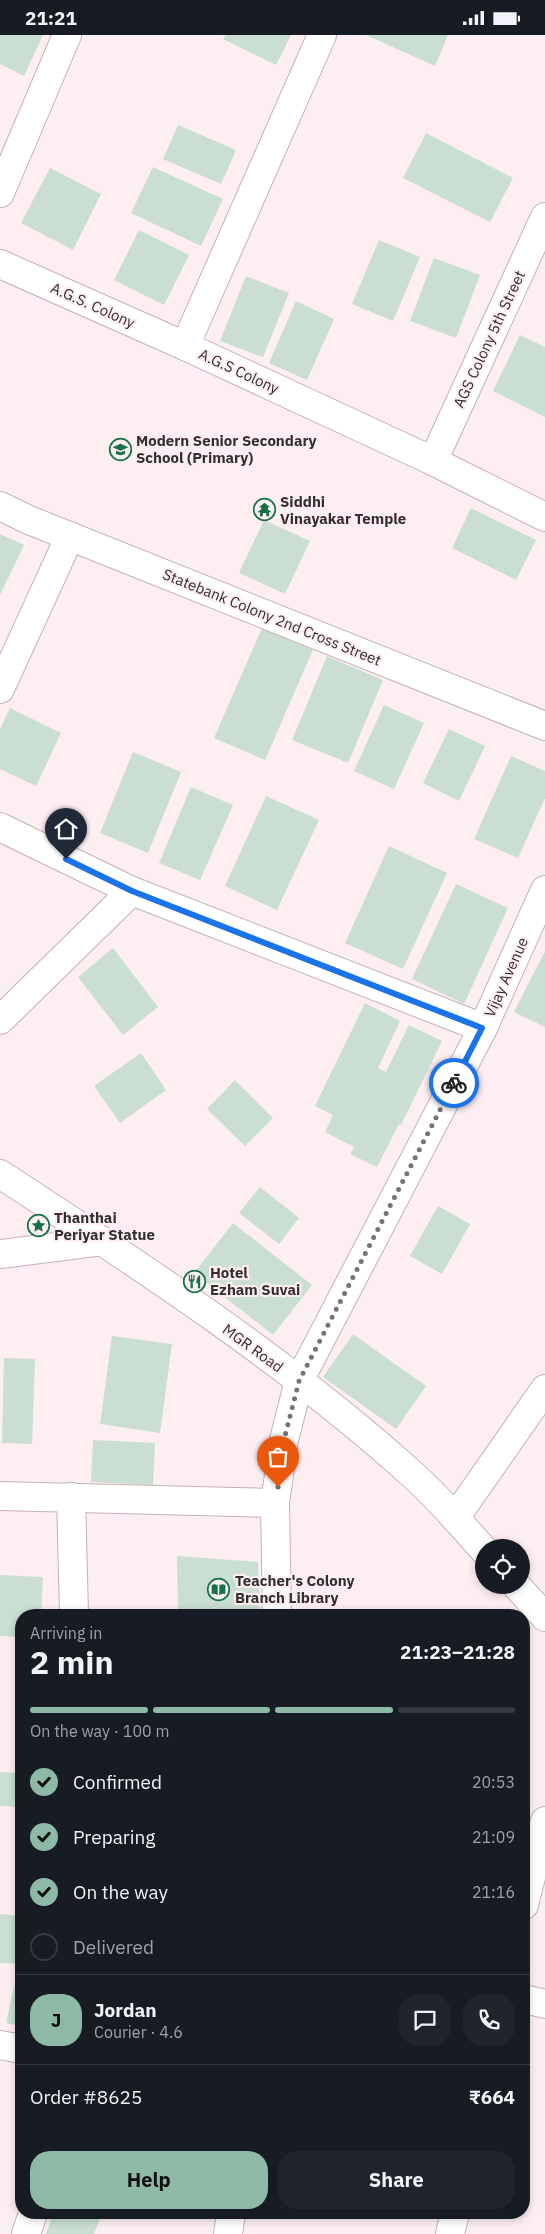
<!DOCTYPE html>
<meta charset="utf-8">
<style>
body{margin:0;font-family:"IBM Plex Sans",sans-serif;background:#20242c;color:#f1f3f6;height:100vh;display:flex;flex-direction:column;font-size:19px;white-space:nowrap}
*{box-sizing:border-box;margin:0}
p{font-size:16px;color:#9ea1a6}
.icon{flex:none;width:28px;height:28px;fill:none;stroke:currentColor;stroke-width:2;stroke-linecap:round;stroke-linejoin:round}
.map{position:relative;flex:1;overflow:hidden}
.side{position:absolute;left:15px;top:1574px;width:515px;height:610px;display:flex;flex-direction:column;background:#171b24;border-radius:20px;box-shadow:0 2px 8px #0003}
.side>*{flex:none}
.fabs{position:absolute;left:475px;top:1504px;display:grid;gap:10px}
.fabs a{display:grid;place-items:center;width:55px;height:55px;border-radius:50%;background:#171b24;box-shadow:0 2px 8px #0003;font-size:25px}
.pin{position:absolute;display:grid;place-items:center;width:42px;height:42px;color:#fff;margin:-51px -21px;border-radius:50% 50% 50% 0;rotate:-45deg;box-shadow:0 0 5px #0007}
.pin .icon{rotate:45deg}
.courier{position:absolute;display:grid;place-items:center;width:50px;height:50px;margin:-25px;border:4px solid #1a73e8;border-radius:50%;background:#fff;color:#222;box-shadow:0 1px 6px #0007}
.summary em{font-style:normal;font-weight:800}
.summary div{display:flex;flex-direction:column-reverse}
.summary{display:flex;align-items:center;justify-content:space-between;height:85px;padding:0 15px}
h1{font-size:32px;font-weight:800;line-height:38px}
.bar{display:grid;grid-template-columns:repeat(4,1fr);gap:8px 5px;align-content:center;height:60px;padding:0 15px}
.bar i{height:6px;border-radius:4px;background:#363941}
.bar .selected{background:#8fb9a7}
.bar p{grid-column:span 4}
.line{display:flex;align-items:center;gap:12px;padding:0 15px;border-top:1px solid #363941}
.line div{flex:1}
.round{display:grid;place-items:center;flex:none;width:52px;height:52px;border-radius:20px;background:#20242c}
ol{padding:0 15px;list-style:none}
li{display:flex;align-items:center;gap:15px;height:55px}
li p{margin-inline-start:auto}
li .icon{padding:5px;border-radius:50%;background:#8fb9a7;color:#111;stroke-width:4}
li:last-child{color:#9ea1a6}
li i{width:28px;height:28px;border:2px solid #363941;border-radius:50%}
.action{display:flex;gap:10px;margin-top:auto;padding:10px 15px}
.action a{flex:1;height:58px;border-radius:20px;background:#8fb9a7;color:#111;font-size:20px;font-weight:800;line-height:58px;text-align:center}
.action a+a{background:#20242c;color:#f1f3f6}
.status{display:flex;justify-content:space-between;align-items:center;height:35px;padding:0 25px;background:#171b24;direction:ltr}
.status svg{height:14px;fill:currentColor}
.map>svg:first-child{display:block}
.building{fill:#caded1}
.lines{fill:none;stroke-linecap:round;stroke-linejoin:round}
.minor-casing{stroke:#c6b0b5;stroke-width:30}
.tertiary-casing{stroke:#c6b0b5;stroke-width:30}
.minor{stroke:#fff;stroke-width:28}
.tertiary{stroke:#fff;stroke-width:28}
.done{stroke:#7c7173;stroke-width:5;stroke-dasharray:0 9}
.route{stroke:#1a73e8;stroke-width:6}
.labels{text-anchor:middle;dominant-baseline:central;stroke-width:4.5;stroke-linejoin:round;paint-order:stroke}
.street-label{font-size:15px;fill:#362d2f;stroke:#fdeef2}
.poi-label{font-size:15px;font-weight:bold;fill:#362d2f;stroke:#fdeef2;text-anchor:start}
</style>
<div class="status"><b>21:21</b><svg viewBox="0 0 49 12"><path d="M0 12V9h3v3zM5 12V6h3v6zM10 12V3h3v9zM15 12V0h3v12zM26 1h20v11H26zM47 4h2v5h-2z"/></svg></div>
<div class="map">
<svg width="545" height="2199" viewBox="0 0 545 2199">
<rect width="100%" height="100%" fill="#fdeef2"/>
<!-- building -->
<g class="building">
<path d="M0,0H43L24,41L0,29Z"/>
<path d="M226,0H291L276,30L223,4Z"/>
<path d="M366,0H448L435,31Z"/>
<path d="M178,90L236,115L221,149L163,124Z"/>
<path d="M426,98L513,143L490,187L403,143Z"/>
<path d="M153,132L223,164L201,211L131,178Z"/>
<path d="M50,133L101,159L73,215L21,188Z"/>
<path d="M139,195L189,220L164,270L114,245Z"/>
<path d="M379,205L420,222L393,286L352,269Z"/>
<path d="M434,223L480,240L456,303L410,286Z"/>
<path d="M246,241L289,258L263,322L220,306Z"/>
<path d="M296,266L334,284L307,345L269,328Z"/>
<path d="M520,300L545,312V382L493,356Z"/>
<path d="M471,473L536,505L516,545L452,513Z"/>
<path d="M264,485L310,506L285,559L239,538Z"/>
<path d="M0,499L24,510L0,560Z"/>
<path d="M262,593L313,615L265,725L214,703Z"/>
<path d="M327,621L383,645L348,728L292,705Z"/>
<path d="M384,670L424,688L394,754L354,736Z"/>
<path d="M10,673L61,698L36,751L0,734V694Z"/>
<path d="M449,694L485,711L459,766L423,748Z"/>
<path d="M133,717L181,737L148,818L100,798Z"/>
<path d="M511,721L545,736V763L518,823L474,804Z"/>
<path d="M191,752L233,770L200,845L159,828Z"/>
<path d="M266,761L319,785L277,875L225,851Z"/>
<path d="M389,811L447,838L403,934L345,908Z"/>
<path d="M456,849L508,873L464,969L412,944Z"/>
<path d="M113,913L158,972L123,1000L78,942Z"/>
<path d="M545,916V992L514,977Z"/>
<path d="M365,968L400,986L378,1033L386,1037L409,990L442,1006L401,1090L399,1089L377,1132L350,1119L354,1112L325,1097L333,1080L315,1071Z"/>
<path d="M141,1018L166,1055L120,1088L94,1051Z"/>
<path d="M235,1045L273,1083L245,1111L207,1074Z"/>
<path d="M260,1152L299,1183L279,1209L239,1178Z"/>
<path d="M438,1171L470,1189L442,1239L410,1221Z"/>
<path d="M233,1188L312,1250L273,1300L194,1238Z"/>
<path d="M353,1299L426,1351L396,1394L323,1342Z"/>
<path d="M112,1301L172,1309L160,1398L100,1389Z"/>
<path d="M4,1323L35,1324L32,1409L2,1408Z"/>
<path d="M93,1405L155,1408L153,1450L91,1447Z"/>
<path d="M177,1521L258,1527L260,1580H178Z"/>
<path d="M0,1540L43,1542L41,1580H21V1602L0,1601Z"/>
<path d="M0,1737L21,1738V1772L0,1771Z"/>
<path d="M0,1879L21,1881V1929L0,1928Z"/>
<path d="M14,1952L21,1953V1991L6,1988Z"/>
<path d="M53,2178H102L94,2199H46Z"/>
</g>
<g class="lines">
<defs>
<g id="minor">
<path d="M322,0L185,311L433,426L545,482"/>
<path d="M0,158L67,0"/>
<path d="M0,229L185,311"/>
<path d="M433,426L545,182"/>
<path d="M0,471L29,485L545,691"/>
<path d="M0,654L70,501"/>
<path d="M0,792L132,856L483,993"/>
<path d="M0,985L132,856"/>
<path d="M0,1461L275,1468"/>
<path d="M71,1462L74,1580"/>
<path d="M455,1483L545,1354"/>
<path d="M277,1580L275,1468L284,1405L299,1346L483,993L545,855"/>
<path d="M524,1870L545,1786"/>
<path d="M524,1964L545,1969"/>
<path d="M0,2010L21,2014"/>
<path d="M26,2199L33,2178"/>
<path d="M228,2199L231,2178"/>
<path d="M450,2199L455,2178"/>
</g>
<g id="tertiary">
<path d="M0,1139C142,1232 287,1326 413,1440C439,1463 461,1490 484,1515"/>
<path d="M0,1219L103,1206"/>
<path d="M516,1550L545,1582"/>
</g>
</defs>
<!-- minor casing -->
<use href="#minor" class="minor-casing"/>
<!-- tertiary casing -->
<use href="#tertiary" class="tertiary-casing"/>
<!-- minor -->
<use href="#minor" class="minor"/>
<!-- tertiary -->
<use href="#tertiary" class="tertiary"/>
</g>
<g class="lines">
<!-- done -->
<path class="done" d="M278,1452L284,1405L299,1346L454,1048"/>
<!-- route -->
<path class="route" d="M66,824L132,856L482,993L454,1048"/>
</g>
<!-- icons -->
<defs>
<symbol id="school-ring" viewBox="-11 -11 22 22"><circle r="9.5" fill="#fdeef2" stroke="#177347" stroke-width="1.5"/><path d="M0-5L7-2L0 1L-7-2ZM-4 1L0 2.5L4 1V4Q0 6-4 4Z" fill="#177347"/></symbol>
<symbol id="temple-ring" viewBox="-11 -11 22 22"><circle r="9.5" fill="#fdeef2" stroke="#177347" stroke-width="1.5"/><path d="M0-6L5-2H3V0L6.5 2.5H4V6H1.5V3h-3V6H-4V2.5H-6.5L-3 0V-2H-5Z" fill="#177347"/></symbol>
<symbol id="sight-ring" viewBox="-11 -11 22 22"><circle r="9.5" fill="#fdeef2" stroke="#177347" stroke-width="1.5"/><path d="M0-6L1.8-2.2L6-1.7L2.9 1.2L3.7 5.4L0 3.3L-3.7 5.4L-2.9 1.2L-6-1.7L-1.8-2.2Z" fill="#177347"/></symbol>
<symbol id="restaurant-ring" viewBox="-11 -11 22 22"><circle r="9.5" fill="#fdeef2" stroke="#177347" stroke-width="1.5"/><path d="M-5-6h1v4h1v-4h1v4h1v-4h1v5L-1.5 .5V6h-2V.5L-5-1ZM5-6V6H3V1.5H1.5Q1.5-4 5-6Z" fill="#177347"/></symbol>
<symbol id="library-ring" viewBox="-11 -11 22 22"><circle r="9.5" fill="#fdeef2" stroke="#177347" stroke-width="1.5"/><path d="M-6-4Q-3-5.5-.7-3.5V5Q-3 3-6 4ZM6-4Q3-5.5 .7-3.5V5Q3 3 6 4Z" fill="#177347"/></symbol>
</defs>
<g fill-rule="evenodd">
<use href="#school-ring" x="108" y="402" width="25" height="25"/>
<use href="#temple-ring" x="252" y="462" width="25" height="25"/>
<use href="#sight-ring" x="26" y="1178" width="25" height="25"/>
<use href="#restaurant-ring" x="182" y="1234" width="25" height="25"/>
<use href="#library-ring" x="206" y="1542" width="25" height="25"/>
</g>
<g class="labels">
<!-- street labels -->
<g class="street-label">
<text transform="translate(93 270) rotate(24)">A.G.S. Colony</text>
<text transform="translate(489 304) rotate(-65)">AGS Colony 5th Street</text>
<text transform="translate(239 336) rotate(25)">A.G.S Colony</text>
<text transform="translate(272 582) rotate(22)">Statebank Colony 2nd Cross Street</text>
<text transform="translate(506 942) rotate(-66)">Vijay Avenue</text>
<text transform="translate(253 1313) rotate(36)">MGR Road</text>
</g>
<!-- poi labels -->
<g class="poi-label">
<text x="136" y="405">Modern Senior Secondary<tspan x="136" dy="17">School (Primary)</tspan></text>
<text x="280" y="466">Siddhi<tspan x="280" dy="17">Vinayakar Temple</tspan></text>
<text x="54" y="1182">Thanthai<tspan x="54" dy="17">Periyar Statue</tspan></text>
<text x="210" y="1237">Hotel<tspan x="210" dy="17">Ezham Suvai</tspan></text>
<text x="235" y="1545">Teacher's Colony<tspan x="235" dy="17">Branch Library</tspan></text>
</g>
</g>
</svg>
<div class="fabs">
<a><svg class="icon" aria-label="locate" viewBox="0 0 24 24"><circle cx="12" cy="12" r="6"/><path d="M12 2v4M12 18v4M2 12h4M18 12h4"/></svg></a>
</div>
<div class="pin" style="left:278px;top:1452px;background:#ea580c"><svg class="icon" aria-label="bag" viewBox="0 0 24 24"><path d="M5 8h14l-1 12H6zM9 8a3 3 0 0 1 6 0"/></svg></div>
<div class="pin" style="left:66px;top:824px;background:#1f2937"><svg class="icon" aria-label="home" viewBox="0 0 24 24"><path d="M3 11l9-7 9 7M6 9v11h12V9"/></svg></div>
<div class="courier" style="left:454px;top:1048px"><svg class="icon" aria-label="bike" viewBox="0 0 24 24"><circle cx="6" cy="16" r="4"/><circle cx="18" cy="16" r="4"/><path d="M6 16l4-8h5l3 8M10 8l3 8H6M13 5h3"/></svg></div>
<section class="side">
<div class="summary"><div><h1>2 min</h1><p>Arriving in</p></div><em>21:23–21:28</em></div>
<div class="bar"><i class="selected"></i><i class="selected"></i><i class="selected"></i><i></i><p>On the way · 100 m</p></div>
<ol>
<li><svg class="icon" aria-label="check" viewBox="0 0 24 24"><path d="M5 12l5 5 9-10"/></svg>Confirmed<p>20:53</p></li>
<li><svg class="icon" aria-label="check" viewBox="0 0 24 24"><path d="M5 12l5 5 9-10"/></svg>Preparing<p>21:09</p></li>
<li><svg class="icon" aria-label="check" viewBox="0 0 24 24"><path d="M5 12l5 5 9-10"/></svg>On the way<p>21:16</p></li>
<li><i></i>Delivered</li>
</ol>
<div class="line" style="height:90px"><b class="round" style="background:#8fb9a7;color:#111">J</b><div><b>Jordan</b><p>Courier · 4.6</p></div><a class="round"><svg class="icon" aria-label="chat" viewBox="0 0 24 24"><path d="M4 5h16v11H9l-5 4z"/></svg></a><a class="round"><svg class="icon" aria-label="phone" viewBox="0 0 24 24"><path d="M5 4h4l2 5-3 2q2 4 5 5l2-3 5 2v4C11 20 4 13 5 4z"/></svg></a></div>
<div class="line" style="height:65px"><div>Order #8625</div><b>₹664</b></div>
<div class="action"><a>Help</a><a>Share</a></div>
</section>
</div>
